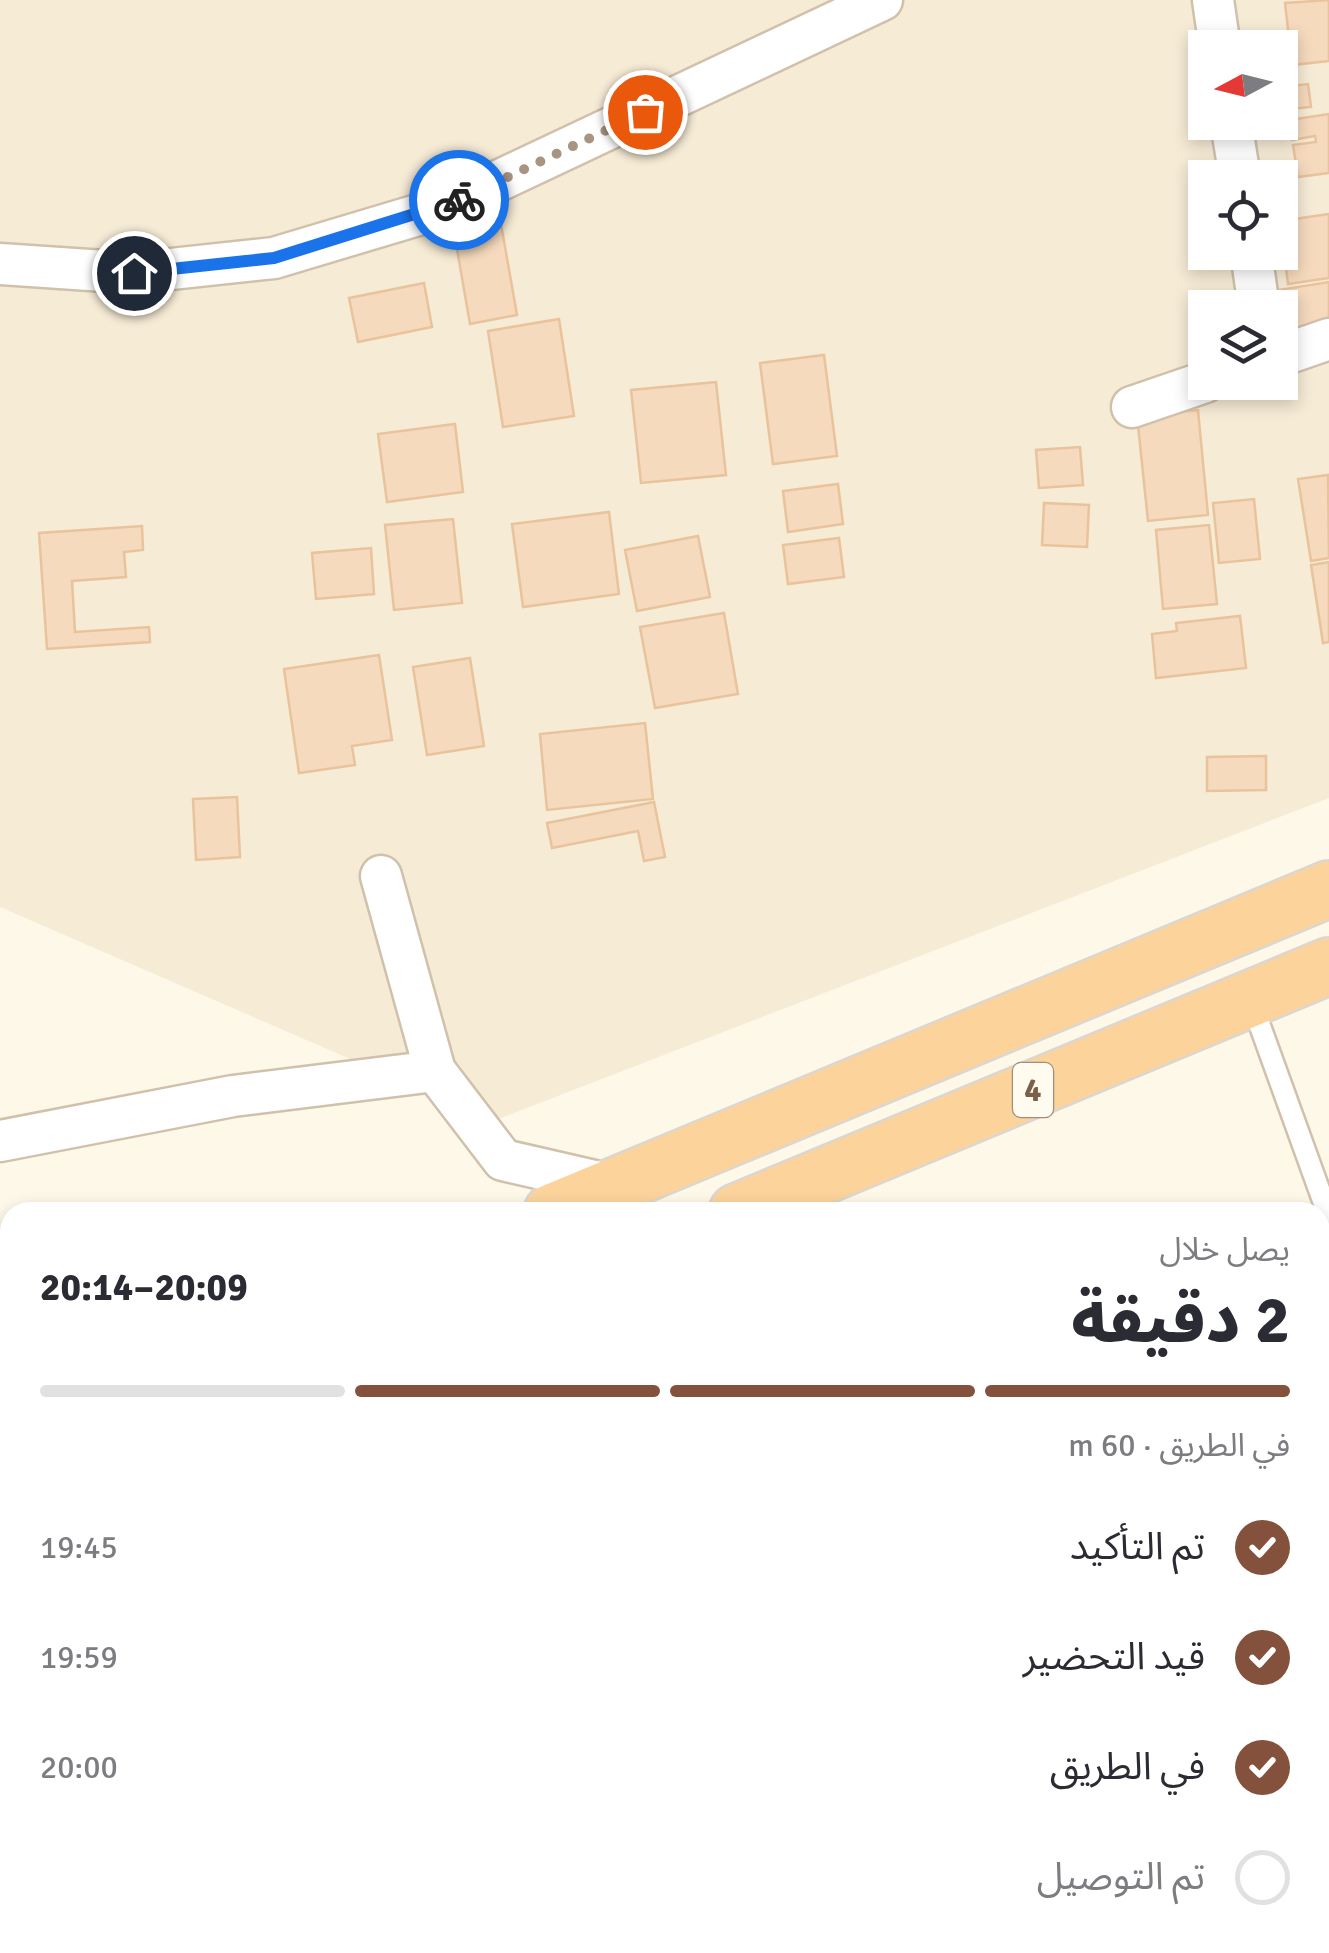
<!DOCTYPE html>
<html lang="ar">
<meta charset="utf-8">
<style>
body{margin:0;font-family:Signika,"Noto Sans Arabic",sans-serif;background:#f2f2f3;color:#2b2b33;direction:rtl;height:100vh;display:flex;flex-direction:column;font-size:38px;white-space:nowrap}
*{box-sizing:border-box;margin:0}
p{font-size:32px;color:#7c7c81}
.icon{flex:none;width:55px;height:55px;fill:none;stroke:currentColor;stroke-width:2;stroke-linecap:round;stroke-linejoin:round}
.map{position:relative;flex:1;overflow:hidden;direction:ltr}
.side{position:absolute;left:0px;top:1202px;width:1330px;height:752px;display:flex;flex-direction:column;background:#fff;border-radius:30px 30px 0 0;box-shadow:0 5px 15px #0003;direction:rtl}
.side>*{flex:none}
.needle{width:65px;rotate:263deg}
.fabs{position:absolute;left:1188px;top:30px;display:grid;gap:20px}
.fabs a{display:grid;place-items:center;width:110px;height:110px;border-radius:0px;background:#fff;box-shadow:0 5px 15px #0003;font-size:50px}
.pin{position:absolute;display:grid;place-items:center;width:85px;height:85px;color:#fff;margin:-42px;border:5px solid #fff;border-radius:50%;box-shadow:0 2px 10px #0007}
.courier{position:absolute;display:grid;place-items:center;width:100px;height:100px;margin:-50px;border:8px solid #1a73e8;border-radius:50%;background:#fff;color:#222;box-shadow:0 2px 12px #0007}
.overview em{font-style:normal;font-weight:800}
.overview div{display:flex;flex-direction:column-reverse}
.overview{display:flex;align-items:center;justify-content:space-between;height:170px;padding:0 40px}
h1{font-size:65px;font-weight:800;line-height:75px}
.bar{display:grid;grid-template-columns:repeat(4,1fr);gap:15px 10px;align-content:center;height:120px;padding:0 40px}
.bar i{height:12px;border-radius:8px;background:#e1e1e2}
.bar .on{background:#83513c}
.bar p{grid-column:span 4}
ol{padding:0 40px;list-style:none}
li{display:flex;align-items:center;gap:30px;height:110px}
li p{margin-inline-start:auto}
li .icon{padding:10px;border-radius:50%;background:#83513c;color:#fff;stroke-width:4}
li:last-child{color:#7c7c81}
li i{width:55px;height:55px;border:5px solid #e1e1e2;border-radius:50%}
.map>svg:first-child{display:block}
.residential{fill:#f6ebd5;fill-rule:evenodd}
.building{fill:#f5dabd;stroke:#e9c39c;stroke-width:2.5}
.lines{fill:none;stroke-linecap:round;stroke-linejoin:round}
.service-casing{stroke:#d1c1ac;stroke-width:25}
.minor-casing{stroke:#d1c1ac;stroke-width:45}
.trunk-casing{stroke:#dcd6d0;stroke-width:60}
.service{stroke:#fff;stroke-width:20}
.minor{stroke:#fff;stroke-width:40}
.trunk{stroke:#fdd39c;stroke-width:55}
.done{stroke:#a89581;stroke-width:10;stroke-dasharray:0 18}
.route{stroke:#1a73e8;stroke-width:12}
.labels{text-anchor:middle;dominant-baseline:central;stroke-width:8;stroke-linejoin:round;paint-order:stroke}
.shield{fill:#fffbef;stroke:#a28e7b;stroke-width:2.5}
.shield-label{font-size:32px;font-weight:bold;fill:#7a6049}
</style>
<div class="map">
<svg width="1329" height="1953" viewBox="0 0 1329 1953">
<rect width="100%" height="100%" fill="#fef8e8"/>
<!-- residential -->
<path class="residential" d="M0,0H1329V798L493,1121L0,907ZM1205,48H1280V122H1205ZM1205,178H1280V252H1205ZM1205,308H1280V382H1205Z"/>
<!-- building -->
<g class="building">
<path d="M1329,0V61L1292,65L1285,3Z"/>
<path d="M1308,84L1311,107L1280,110V87Z"/>
<path d="M1329,114V173L1298,177L1293,145L1316,142L1315,136L1292,140L1289,120Z"/>
<path d="M1329,214V278L1288,284L1280,221Z"/>
<path d="M501,224L517,315L470,324L454,232Z"/>
<path d="M1329,282V324L1286,331L1279,290Z"/>
<path d="M424,283L432,327L358,342L349,298Z"/>
<path d="M559,319L574,416L503,427L488,331Z"/>
<path d="M824,355L837,456L773,464L760,363Z"/>
<path d="M716,382L726,475L641,483L631,390Z"/>
<path d="M1198,410L1208,515L1148,521L1137,416Z"/>
<path d="M455,424L463,492L387,502L378,434Z"/>
<path d="M1080,447L1083,485L1039,488L1036,450Z"/>
<path d="M1328,475L1329,558L1311,561L1298,479Z"/>
<path d="M838,484L843,524L788,532L783,491Z"/>
<path d="M1254,499L1260,559L1219,563L1213,503Z"/>
<path d="M1044,503L1089,505L1087,547L1042,545Z"/>
<path d="M609,512L619,594L523,607L512,524Z"/>
<path d="M453,519L462,603L394,610L385,525Z"/>
<path d="M1209,525L1217,604L1163,609L1156,530Z"/>
<path d="M142,526L143,550L124,552L126,577L72,581L75,632L149,627L150,642L47,649L39,533Z"/>
<path d="M698,536L710,597L637,611L625,550Z"/>
<path d="M839,538L844,577L788,584L783,545Z"/>
<path d="M371,548L374,594L316,599L312,553Z"/>
<path d="M1329,562V642L1323,643L1311,565Z"/>
<path d="M724,613L738,694L655,708L640,627Z"/>
<path d="M1240,616L1246,668L1156,678L1152,634L1177,631L1176,623Z"/>
<path d="M379,655L392,740L352,746L355,765L299,773L284,669Z"/>
<path d="M470,658L484,746L427,755L413,667Z"/>
<path d="M645,723L653,799L547,810L540,734Z"/>
<path d="M1266,756V790L1207,791V757Z"/>
<path d="M237,797L240,857L196,860L193,799Z"/>
<path d="M654,802L665,857L644,861L638,831L552,848L547,823Z"/>
</g>
<g class="lines">
<defs>
<path id="service" d="M1251,1001L1329,1217"/>
<g id="minor">
<path d="M1213,0L1220,48"/>
<path d="M1231,122L1240,178"/>
<path d="M1251,252L1259,308"/>
<path d="M0,264L134,273L274,258L441,208L882,0"/>
<path d="M1280,356L1329,339"/>
<path d="M1132,407L1205,382"/>
<path d="M381,876L435,1071L503,1160L616,1186"/>
<path d="M0,1141L233,1096L435,1071"/>
</g>
<g id="trunk">
<path d="M552,1212L1329,889"/>
<path d="M737,1212L1329,966"/>
<path d="M0,1444L10,1440"/>
<path d="M0,1524L10,1520"/>
</g>
</defs>
<!-- service casing -->
<use href="#service" class="service-casing"/>
<!-- minor casing -->
<use href="#minor" class="minor-casing"/>
<!-- trunk casing -->
<use href="#trunk" class="trunk-casing"/>
<!-- service -->
<use href="#service" class="service"/>
<!-- minor -->
<use href="#minor" class="minor"/>
<!-- trunk -->
<use href="#trunk" class="trunk"/>
</g>
<g class="lines">
<!-- done -->
<path class="done" d="M459,200L645,112"/>
<!-- route -->
<path class="route" d="M134,273L274,258L459,200"/>
</g>
<g class="labels">
<!-- shield labels -->
<rect class="shield" x="1013" y="1063" width="40" height="54" rx="8"/>
<g class="shield-label">
<text x="1033" y="1090">4</text>
</g>
</g>
</svg>
<div class="fabs">
<a><svg class="needle" viewBox="-14 -14 28 28"><path d="M0-13l5 13h-10z" fill="#e53935"/><path d="M0 13l5-13h-10z" fill="#7c7c81"/></svg></a>
<a><svg class="icon" aria-label="locate" viewBox="0 0 24 24"><circle cx="12" cy="12" r="6"/><path d="M12 2v4M12 18v4M2 12h4M18 12h4"/></svg></a>
<a><svg class="icon" aria-label="layers" viewBox="0 0 24 24"><path d="M12 4l9 5-9 5-9-5zM3 14l9 5 9-5"/></svg></a>
</div>
<div class="pin" style="left:645px;top:112px;background:#ea580c"><svg class="icon" aria-label="bag" viewBox="0 0 24 24"><path d="M5 8h14l-1 12H6zM9 8a3 3 0 0 1 6 0"/></svg></div>
<div class="pin" style="left:134px;top:273px;background:#1f2937"><svg class="icon" aria-label="home" viewBox="0 0 24 24"><path d="M3 11l9-7 9 7M6 9v11h12V9"/></svg></div>
<div class="courier" style="left:459px;top:200px"><svg class="icon" aria-label="bike" viewBox="0 0 24 24"><circle cx="6" cy="16" r="4"/><circle cx="18" cy="16" r="4"/><path d="M6 16l4-8h5l3 8M10 8l3 8H6M13 5h3"/></svg></div>
<section class="side">
<div class="overview"><div><h1>2 دقيقة</h1><p>يصل خلال</p></div><em>20:09–20:14</em></div>
<div class="bar"><i class="on"></i><i class="on"></i><i class="on"></i><i></i><p>في الطريق · 60 m</p></div>
<ol>
<li><svg class="icon" aria-label="check" viewBox="0 0 24 24"><path d="M5 12l5 5 9-10"/></svg>تم التأكيد<p>19:45</p></li>
<li><svg class="icon" aria-label="check" viewBox="0 0 24 24"><path d="M5 12l5 5 9-10"/></svg>قيد التحضير<p>19:59</p></li>
<li><svg class="icon" aria-label="check" viewBox="0 0 24 24"><path d="M5 12l5 5 9-10"/></svg>في الطريق<p>20:00</p></li>
<li><i></i>تم التوصيل</li>
</ol>
</section>
</div>
